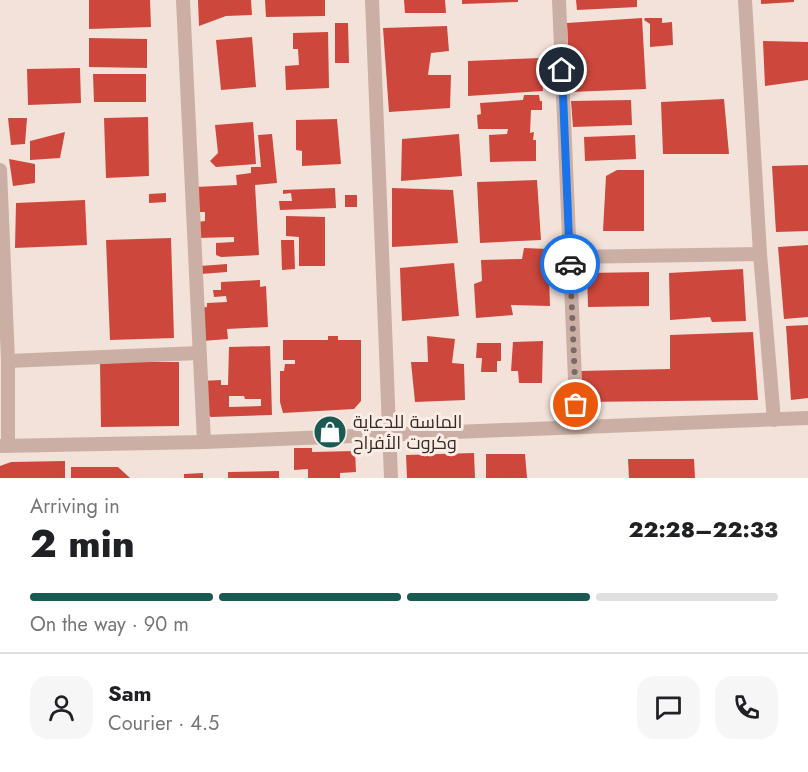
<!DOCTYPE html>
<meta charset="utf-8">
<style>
body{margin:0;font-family:Jost,Cairo,sans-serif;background:#f6f6f6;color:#202124;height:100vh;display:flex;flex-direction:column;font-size:22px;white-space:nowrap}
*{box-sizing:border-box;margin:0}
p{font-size:20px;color:#757577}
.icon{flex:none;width:33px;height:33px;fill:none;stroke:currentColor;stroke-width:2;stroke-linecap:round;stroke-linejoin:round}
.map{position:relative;height:478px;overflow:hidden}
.panel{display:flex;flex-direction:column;background:#fff;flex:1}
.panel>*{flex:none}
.pin{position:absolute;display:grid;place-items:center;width:51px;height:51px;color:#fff;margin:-26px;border:3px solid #fff;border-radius:50%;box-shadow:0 2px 6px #0007}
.courier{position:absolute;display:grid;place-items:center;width:60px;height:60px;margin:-30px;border:4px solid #1a73e8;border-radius:50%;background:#fff;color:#222;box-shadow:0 2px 8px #0007}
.summary em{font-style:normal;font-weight:800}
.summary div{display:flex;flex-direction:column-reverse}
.summary{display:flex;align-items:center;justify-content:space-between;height:102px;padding:0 30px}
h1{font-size:39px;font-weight:800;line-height:45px}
.bar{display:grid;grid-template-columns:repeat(4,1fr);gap:9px 6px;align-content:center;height:72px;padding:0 30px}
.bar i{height:8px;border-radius:4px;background:#e0e0e0}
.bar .on{background:#195a54}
.bar p{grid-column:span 4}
.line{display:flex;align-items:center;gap:15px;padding:0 30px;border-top:2px solid #e0e0e0}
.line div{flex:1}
.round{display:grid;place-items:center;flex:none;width:63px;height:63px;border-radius:18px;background:#f6f6f6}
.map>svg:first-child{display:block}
.building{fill:#cd473c;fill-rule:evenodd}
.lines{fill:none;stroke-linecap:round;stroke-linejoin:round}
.minor{stroke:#cbafa4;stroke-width:14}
.done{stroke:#786a65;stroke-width:6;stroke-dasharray:0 10.8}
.route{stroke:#1a73e8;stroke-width:8}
.labels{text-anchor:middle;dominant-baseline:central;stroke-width:6;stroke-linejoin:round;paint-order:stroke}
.poi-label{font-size:18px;fill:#362926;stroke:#faede5;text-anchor:start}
</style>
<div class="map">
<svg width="808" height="478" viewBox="0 0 808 478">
<rect width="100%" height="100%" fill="#f3e2d9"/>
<!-- building -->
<g class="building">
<path d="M89,0H150L151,27L89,29Z"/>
<path d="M198,0H251L252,15L226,16L199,26Z"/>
<path d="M265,0H325V16L266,17Z"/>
<path d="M404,0H445L446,13H405Z"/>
<path d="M462,0H518V2L462,4Z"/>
<path d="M576,0H637V7L577,10Z"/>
<path d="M761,0H794V2L761,4Z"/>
<path d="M642,18L646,89L570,92L567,23Z"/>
<path d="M645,18H662V23L672,22L673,45L650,47V24L644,20Z"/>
<path d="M335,23H348L349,63H335Z"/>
<path d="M447,26L449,51L431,53L428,75H451L450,108L389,112L383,28Z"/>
<path d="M328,32L329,88L286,90L285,66L299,65L298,49H293V33Z"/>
<path d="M252,37L256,87L221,90L216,40Z"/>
<path d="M89,38L147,39V68L89,67Z"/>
<path d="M763,41L808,42V80L765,86Z"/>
<path d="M541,58L543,91L468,96V61Z"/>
<path d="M80,68L81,103L28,105L27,69Z"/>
<path d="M93,74H146V102H94Z"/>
<path d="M524,95H539L540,101H542V110H531L530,133L534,132L533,140H536V161L490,162L489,135L507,134L508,129H478L477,115L481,114L480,103L523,100Z"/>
<path d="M724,99L729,154H663L661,102Z"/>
<path d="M631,100L632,125L573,127L571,101Z"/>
<path d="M148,117L149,176L106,178L104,118Z"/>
<path d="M8,118H27L25,144L11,145Z"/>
<path d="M337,119L341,164L302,166V151L296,150V120Z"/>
<path d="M253,122L256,164L216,167L210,161L218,153L215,125Z"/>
<path d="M65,132L60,158L30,160V141Z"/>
<path d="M272,134L277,183L255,185L259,255L221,257L216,255V243L234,242V237L198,238L197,222L205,221V212H196L195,187L237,185L236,175L251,173V167H261L258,135Z"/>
<path d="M459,134L462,176L401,181L402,139Z"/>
<path d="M635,135L636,159L585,161L584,137Z"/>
<path d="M9,159L35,164V183L13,186Z"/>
<path d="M808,165V231L776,232L772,166Z"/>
<path d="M617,170H644V231H603L606,176Z"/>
<path d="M537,180L541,240L480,243L477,182Z"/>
<path d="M335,188L336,208L280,210L279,201H292L291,193L283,194V190Z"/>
<path d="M392,188L453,190L458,243L392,247Z"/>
<path d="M166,193V202L149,203V194Z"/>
<rect x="345" y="195" width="12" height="12"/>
<path d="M85,200L87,245L15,248L16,203Z"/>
<path d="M286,216L325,217V266H299V237L286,236Z"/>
<path d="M171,238L174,338L110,340L106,240Z"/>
<path d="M281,240H294L295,269L282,270Z"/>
<path d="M808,245V317L784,319L778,247Z"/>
<path d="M524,248L548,249L550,306L511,305L513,315L476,318L474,284L482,281L481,260L522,259Z"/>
<path d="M454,263L459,316L402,321L400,268Z"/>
<path d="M227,264V272L201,274L200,266Z"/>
<path d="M743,269L746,321L712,322L710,317L670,320L669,273Z"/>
<path d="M649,272V306L588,307L587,273Z"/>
<path d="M260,280V287L266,286L268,327L227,329L228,339L202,341L200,308L207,307V303L227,302L226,296L214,297L213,290H221V282Z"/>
<path d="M808,325V398L791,400L786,326Z"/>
<path d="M753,332L758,400L580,402L579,371L670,369V335Z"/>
<path d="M328,336H338V340H361V401L354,409L283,413L280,402V371H284L285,364H295V360H283V340H328Z"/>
<path d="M427,336L455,339L452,363L464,364L465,400L415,402L411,362H428Z"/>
<path d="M543,341L542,383H519L518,371H511L513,342Z"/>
<path d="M477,343H501V361H497V372H481L482,358H476Z"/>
<path d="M270,346L272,415L211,417L203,412L201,381L221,380V385H228L229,347ZM229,396H244L245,399H261V406L229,407Z"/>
<path d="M100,362H179V426L101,427Z"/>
<path d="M294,448H312V452L355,451L356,472L340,473V478H308V469L294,470Z"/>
<path d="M474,453L475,478H407L406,455Z"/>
<path d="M486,454H525L527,478H486Z"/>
<path d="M628,459H694L695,478H629Z"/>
<path d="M65,461V478H0V466L11,462Z"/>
<path d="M71,467H118L130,478H71Z"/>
<path d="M279,471V478H228V472Z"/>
<path d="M203,473V478H184V474Z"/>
</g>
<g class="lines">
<!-- minor -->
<g class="minor">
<path d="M183,0L204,442"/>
<path d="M372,0L391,478"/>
<path d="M559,0L577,427"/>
<path d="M745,0L760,254L774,420"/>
<path d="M0,170L8,361V446"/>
<path d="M570,257L760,254"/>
<path d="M8,361L199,353"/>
<path d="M0,446L204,442L808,418"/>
</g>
</g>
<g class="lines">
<!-- done -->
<path class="done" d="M570,264L576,405"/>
<!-- route -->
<path class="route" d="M562,70L570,264"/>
</g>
<!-- icons -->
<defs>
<symbol id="shop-disc" viewBox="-11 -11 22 22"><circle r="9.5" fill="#195a54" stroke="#faede5"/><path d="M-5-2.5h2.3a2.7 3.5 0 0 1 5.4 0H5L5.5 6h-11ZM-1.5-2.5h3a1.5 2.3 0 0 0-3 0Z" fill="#fff"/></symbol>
</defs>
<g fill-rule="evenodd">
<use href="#shop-disc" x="311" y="413" width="38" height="38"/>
</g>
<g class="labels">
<!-- poi labels -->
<g class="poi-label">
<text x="353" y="422">الماسة للدعاية<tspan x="353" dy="21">وكروت الأفراح</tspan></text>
</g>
</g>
</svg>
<div class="pin" style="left:576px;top:405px;background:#ea580c"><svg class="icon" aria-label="bag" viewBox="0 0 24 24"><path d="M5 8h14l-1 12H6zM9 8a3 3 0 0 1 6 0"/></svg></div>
<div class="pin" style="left:562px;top:70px;background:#1f2937"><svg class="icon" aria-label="home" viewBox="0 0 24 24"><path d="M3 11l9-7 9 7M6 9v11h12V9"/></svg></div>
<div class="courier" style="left:570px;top:264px"><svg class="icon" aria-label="car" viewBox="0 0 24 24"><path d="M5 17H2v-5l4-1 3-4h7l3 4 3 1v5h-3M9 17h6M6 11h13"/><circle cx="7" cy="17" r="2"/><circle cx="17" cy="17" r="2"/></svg></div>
</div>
<section class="panel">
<div class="summary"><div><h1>2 min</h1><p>Arriving in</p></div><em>22:28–22:33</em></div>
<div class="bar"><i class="on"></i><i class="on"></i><i class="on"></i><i></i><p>On the way · 90 m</p></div>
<div class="line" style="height:108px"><a class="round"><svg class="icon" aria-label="person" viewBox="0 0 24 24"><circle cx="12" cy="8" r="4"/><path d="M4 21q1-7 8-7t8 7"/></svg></a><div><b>Sam</b><p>Courier · 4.5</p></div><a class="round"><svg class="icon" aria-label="chat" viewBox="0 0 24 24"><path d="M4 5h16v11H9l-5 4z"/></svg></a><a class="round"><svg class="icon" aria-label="phone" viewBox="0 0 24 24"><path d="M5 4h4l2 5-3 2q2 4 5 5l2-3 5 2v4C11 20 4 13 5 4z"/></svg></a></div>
</section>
